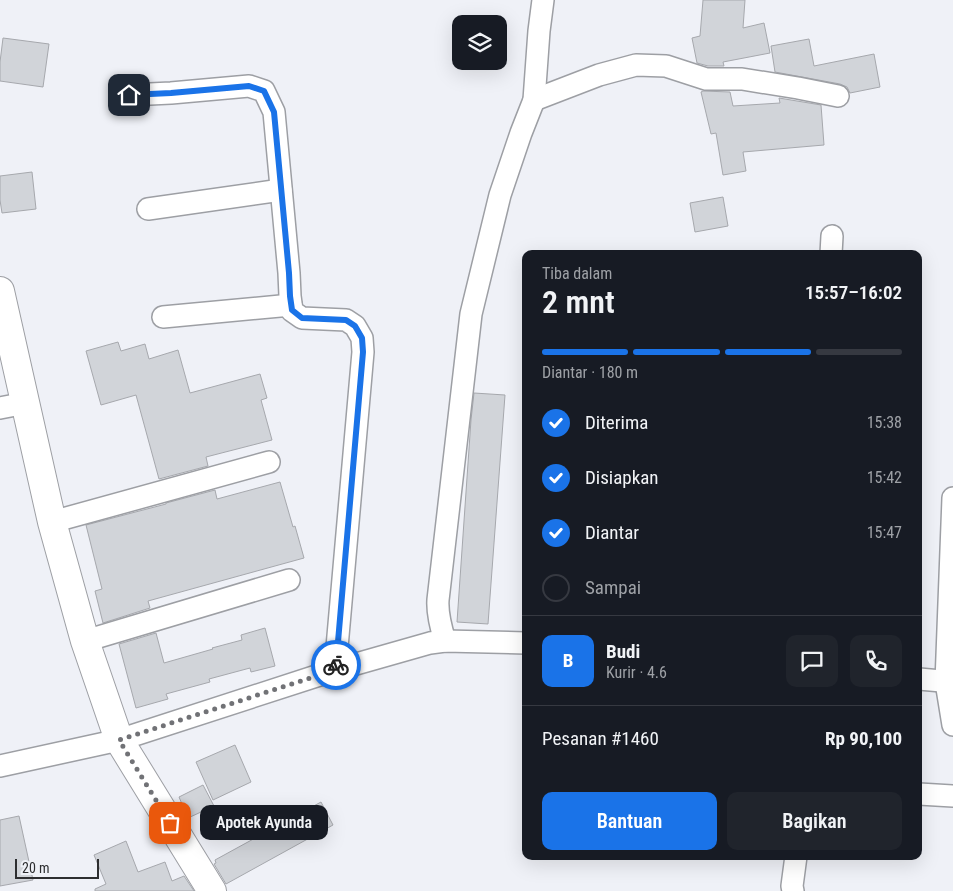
<!DOCTYPE html>
<html lang="id">
<meta charset="utf-8">
<style>
body{margin:0;font-family:"Roboto Condensed",sans-serif;background:#20242c;color:#f1f3f6;height:100vh;display:flex;flex-direction:column;font-size:19px;white-space:nowrap}
*{box-sizing:border-box;margin:0}
p{font-size:16px;color:#9ea1a6}
.icon{flex:none;width:28px;height:28px;fill:none;stroke:currentColor;stroke-width:2;stroke-linecap:round;stroke-linejoin:round}
.map{position:relative;flex:1;overflow:hidden}
.panel{position:absolute;left:522px;top:250px;width:400px;height:610px;display:flex;flex-direction:column;background:#171b24;border-radius:10px;box-shadow:0 5px 20px #0002}
.panel>*{flex:none}
.fabs{position:absolute;left:452px;top:15px;display:grid;gap:10px}
.fabs a{display:grid;place-items:center;width:55px;height:55px;border-radius:10px;background:#171b24;box-shadow:0 5px 20px #0002;font-size:25px}
.scale{position:absolute;left:15px;bottom:12px;width:84px;box-sizing:border-box;padding-left:5px;border:2px solid #2d2e30;border-top:0;font-size:14px;line-height:18px;white-space:nowrap;color:#2d2e30;-webkit-text-stroke:4px #eff1f7;paint-order:stroke}
.pin{position:absolute;display:grid;place-items:center;width:42px;height:42px;color:#fff;margin:-21px;border-radius:10px;box-shadow:0 2px 8px #0006}
.courier{position:absolute;display:grid;place-items:center;width:50px;height:50px;margin:-25px;border:4px solid #1a73e8;border-radius:50%;background:#fff;color:#222;box-shadow:0 1px 6px #0007}
.bubble{position:absolute;height:35px;border-radius:10px;background:#171b24;box-shadow:0 5px 20px #0002;font-size:16px;font-weight:600;line-height:35px;text-align:center}
.summary em{font-style:normal;font-weight:600}
.summary div{display:flex;flex-direction:column-reverse}
.summary{display:flex;align-items:center;justify-content:space-between;height:85px;padding:0 20px}
h1{font-size:32px;font-weight:600;line-height:38px}
.bar{display:grid;grid-template-columns:repeat(4,1fr);gap:8px 5px;align-content:center;height:60px;padding:0 20px}
.bar i{height:6px;border-radius:4px;background:#363941}
.bar .current{background:#1a73e8}
.bar p{grid-column:span 4}
.line{display:flex;align-items:center;gap:12px;padding:0 20px;border-top:1px solid #363941}
.line div{flex:1}
.round{display:grid;place-items:center;flex:none;width:52px;height:52px;border-radius:10px;background:#20242c}
ol{padding:0 20px;list-style:none}
li{display:flex;align-items:center;gap:15px;height:55px}
li p{margin-inline-start:auto}
li .icon{padding:5px;border-radius:50%;background:#1a73e8;color:#fff;stroke-width:4}
li:last-child{color:#9ea1a6}
li i{width:28px;height:28px;border:2px solid #363941;border-radius:50%}
.button{display:flex;gap:10px;margin-top:auto;padding:10px 20px}
.button a{flex:1;height:58px;border-radius:10px;background:#1a73e8;color:#fff;font-size:20px;font-weight:600;line-height:58px;text-align:center}
.button a+a{background:#20242c;color:#f1f3f6}
.map>svg:first-child{display:block}
.building{fill:#d1d4d9;stroke:#a6a8ad}
.lines{fill:none;stroke-linecap:round;stroke-linejoin:round}
.minor-casing{stroke:#9d9fa4;stroke-width:24}
.tertiary-casing{stroke:#9d9fa4;stroke-width:30}
.minor{stroke:#fff;stroke-width:21}
.tertiary{stroke:#fff;stroke-width:28}
.done{stroke:#717276;stroke-width:5;stroke-dasharray:0 9}
.route{stroke:#1a73e8;stroke-width:6}
</style>
<div class="map">
<svg width="953" height="891" viewBox="0 0 953 891">
<rect width="100%" height="100%" fill="#eff1f7"/>
<!-- building -->
<g class="building">
<path d="M703,0H745L743,28L764,23L770,53L723,62L724,66H708L697,63L692,38L700,36Z"/>
<path d="M3,38L49,44L43,87L0,81V62Z"/>
<path d="M809,39L814,66L874,54L880,87L850,93L847,87L840,84L775,72L771,46Z"/>
<path d="M703,91L730,92L733,106L780,103L779,98L821,105L824,145L743,152L746,171L723,175L716,133L711,134L701,92Z"/>
<path d="M32,172L36,209L2,213L0,200V176Z"/>
<path d="M723,197L728,226L695,232L690,203Z"/>
<path d="M118,342L121,351L145,344L149,359L178,350L190,393L260,374L267,398L261,400L272,440L206,457L208,466L159,479L136,395L101,405L86,351Z"/>
<path d="M474,393L505,395L488,624L457,622L471,420Z"/>
<path d="M280,482L293,527L295,526L304,558L148,601L150,608L103,623L95,591L102,589L86,525L166,504V503L215,490L217,499Z"/>
<path d="M265,628L275,666L251,672L250,668L209,679L210,682L166,694L168,699L136,708L119,644L156,633L164,663L213,649L212,648L242,640L241,635Z"/>
<path d="M235,745L251,782L213,800L196,762Z"/>
<path d="M203,785L214,806L188,818L179,797Z"/>
<path d="M321,802L333,825L226,884L214,864L216,863L215,860Z"/>
<path d="M19,816L33,880L0,886V820Z"/>
<path d="M126,841L138,872L165,862L172,881L184,876L194,891H95V889L106,884L94,855Z"/>
</g>
<g class="lines">
<defs>
<g id="minor">
<path d="M129,95L171,93L249,86L264,91L274,112L289,273L290,296L292,311L302,318L346,320L355,326L362,338L363,352L335,670"/>
<path d="M534,100L599,75L636,65L666,66L706,79H742L798,88L838,96"/>
<path d="M148,209L281,190"/>
<path d="M831,254L832,236"/>
<path d="M163,317L291,305"/>
<path d="M0,408L26,403"/>
<path d="M953,498L946,682L953,725"/>
<path d="M52,522L269,462"/>
<path d="M85,641L289,580"/>
<path d="M445,641C441,628 437,614 438,600L471,314L500,195L521,133L534,100L539,31L543,0"/>
<path d="M919,679L953,682"/>
<path d="M0,766L119,740L335,670L430,643L445,641L526,643"/>
<path d="M919,794L953,796"/>
<path d="M793,891L792,886L796,856"/>
</g>
<path id="tertiary" d="M0,291L52,522L85,641L119,740L212,891"/>
</defs>
<!-- minor casing -->
<use href="#minor" class="minor-casing"/>
<!-- tertiary casing -->
<use href="#tertiary" class="tertiary-casing"/>
<!-- minor -->
<use href="#minor" class="minor"/>
<!-- tertiary -->
<use href="#tertiary" class="tertiary"/>
</g>
<g class="lines">
<!-- done -->
<path class="done" d="M170,823L119,740L335,670L336,665"/>
<!-- route -->
<path class="route" d="M129,95L171,93L249,86L264,91L274,112L289,273L290,296L292,310L302,318L346,320L355,326L362,338L363,352L336,665"/>
</g>
</svg>
<div class="fabs">
<a><svg class="icon" aria-label="layers" viewBox="0 0 24 24"><path d="M12 4l9 5-9 5-9-5zM3 14l9 5 9-5"/></svg></a>
</div>
<div class="scale">20 m</div>
<div class="pin" style="left:170px;top:823px;background:#ea580c"><svg class="icon" aria-label="bag" viewBox="0 0 24 24"><path d="M5 8h14l-1 12H6zM9 8a3 3 0 0 1 6 0"/></svg></div>
<div class="pin" style="left:129px;top:95px;background:#1f2937"><svg class="icon" aria-label="home" viewBox="0 0 24 24"><path d="M3 11l9-7 9 7M6 9v11h12V9"/></svg></div>
<div class="courier" style="left:336px;top:665px"><svg class="icon" aria-label="bike" viewBox="0 0 24 24"><circle cx="6" cy="16" r="4"/><circle cx="18" cy="16" r="4"/><path d="M6 16l4-8h5l3 8M10 8l3 8H6M13 5h3"/></svg></div>
<div class="bubble" style="left:200px;top:805px;width:128px">Apotek Ayunda</div>
<section class="panel">
<div class="summary"><div><h1>2 mnt</h1><p>Tiba dalam</p></div><em>15:57–16:02</em></div>
<div class="bar"><i class="current"></i><i class="current"></i><i class="current"></i><i></i><p>Diantar · 180 m</p></div>
<ol>
<li><svg class="icon" aria-label="check" viewBox="0 0 24 24"><path d="M5 12l5 5 9-10"/></svg>Diterima<p>15:38</p></li>
<li><svg class="icon" aria-label="check" viewBox="0 0 24 24"><path d="M5 12l5 5 9-10"/></svg>Disiapkan<p>15:42</p></li>
<li><svg class="icon" aria-label="check" viewBox="0 0 24 24"><path d="M5 12l5 5 9-10"/></svg>Diantar<p>15:47</p></li>
<li><i></i>Sampai</li>
</ol>
<div class="line" style="height:90px"><b class="round" style="background:#1a73e8;color:#fff">B</b><div><b>Budi</b><p>Kurir · 4.6</p></div><a class="round"><svg class="icon" aria-label="chat" viewBox="0 0 24 24"><path d="M4 5h16v11H9l-5 4z"/></svg></a><a class="round"><svg class="icon" aria-label="phone" viewBox="0 0 24 24"><path d="M5 4h4l2 5-3 2q2 4 5 5l2-3 5 2v4C11 20 4 13 5 4z"/></svg></a></div>
<div class="line" style="height:65px"><div>Pesanan #1460</div><b>Rp 90,100</b></div>
<div class="button"><a>Bantuan</a><a>Bagikan</a></div>
</section>
</div>
